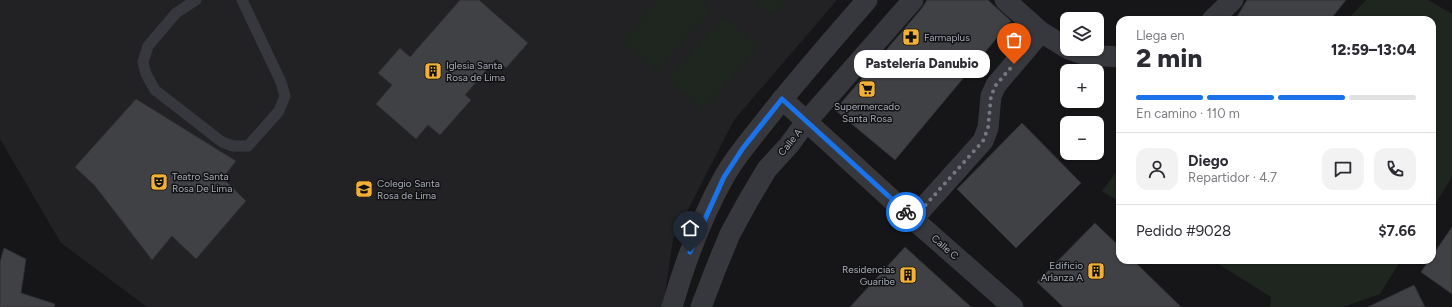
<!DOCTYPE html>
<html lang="es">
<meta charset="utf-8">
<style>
body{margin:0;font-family:Figtree,sans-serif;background:#f2f2f3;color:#2b2b33;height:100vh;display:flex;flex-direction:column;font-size:15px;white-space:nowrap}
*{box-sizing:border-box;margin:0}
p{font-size:13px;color:#7c7c81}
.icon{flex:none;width:22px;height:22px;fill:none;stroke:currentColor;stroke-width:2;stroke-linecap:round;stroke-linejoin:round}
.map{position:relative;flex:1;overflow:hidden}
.side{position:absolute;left:1116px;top:16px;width:320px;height:248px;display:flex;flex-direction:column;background:#fff;border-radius:12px;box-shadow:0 1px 3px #0004}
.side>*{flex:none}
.tools{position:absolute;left:1060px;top:12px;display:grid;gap:8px}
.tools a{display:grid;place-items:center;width:44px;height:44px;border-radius:8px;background:#fff;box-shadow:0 1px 3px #0004;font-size:20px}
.pin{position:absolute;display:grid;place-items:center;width:34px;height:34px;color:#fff;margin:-41px -17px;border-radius:50% 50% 50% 0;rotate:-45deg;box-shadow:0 0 4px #0007}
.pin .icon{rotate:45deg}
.courier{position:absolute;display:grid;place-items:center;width:40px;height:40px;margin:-20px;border:3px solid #1a73e8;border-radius:50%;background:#fff;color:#222;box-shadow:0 1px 5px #0007}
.bubble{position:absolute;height:28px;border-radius:12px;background:#fff;box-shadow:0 1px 3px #0004;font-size:13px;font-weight:800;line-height:28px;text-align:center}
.headline em{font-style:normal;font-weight:800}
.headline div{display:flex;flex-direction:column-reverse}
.headline{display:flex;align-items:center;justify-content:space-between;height:68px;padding:0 20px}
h1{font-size:26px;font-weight:800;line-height:30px}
.bar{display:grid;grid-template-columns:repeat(4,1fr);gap:6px 4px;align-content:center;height:48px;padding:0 20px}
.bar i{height:5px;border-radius:3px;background:#e1e1e2}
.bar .selected{background:#1a73e8}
.bar p{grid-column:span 4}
.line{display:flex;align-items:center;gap:10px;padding:0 20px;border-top:1px solid #e1e1e2}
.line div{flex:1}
.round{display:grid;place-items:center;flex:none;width:42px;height:42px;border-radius:12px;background:#f2f2f3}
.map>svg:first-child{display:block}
.built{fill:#222225}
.green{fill:#1e261f}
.building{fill:#404145;stroke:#303034}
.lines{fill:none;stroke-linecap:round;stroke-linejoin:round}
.service{stroke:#37383d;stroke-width:11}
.minor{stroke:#37383d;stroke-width:21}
.done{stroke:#757880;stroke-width:4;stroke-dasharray:0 7.2}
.route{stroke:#1a73e8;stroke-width:5}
.labels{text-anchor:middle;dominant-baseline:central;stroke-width:3;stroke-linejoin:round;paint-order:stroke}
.poi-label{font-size:10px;fill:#a8adb8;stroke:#111113;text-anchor:start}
.street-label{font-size:10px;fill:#a8adb8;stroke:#111113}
</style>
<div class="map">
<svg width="1452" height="307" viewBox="0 0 1452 307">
<rect width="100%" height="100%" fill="#161618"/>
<!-- built -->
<path class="built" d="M0,0H837L734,120L673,239L663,307H147L61,243L0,139Z"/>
<!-- green -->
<g class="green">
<path d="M658,0H702L712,9L656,71L622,41Z"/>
<path d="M755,0H786L773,16Z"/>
<path d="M1366,0H1428L1452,14V177L1432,209V20H1347Z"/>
<path d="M724,16L758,47L703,110L668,79Z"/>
<path d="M1120,167V202L1102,191Z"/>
<path d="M1212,260H1401L1380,294L1343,307H1270L1271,297Z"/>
</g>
<!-- building -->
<g class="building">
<path d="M460,0H479L528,43L506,68L496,59L465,95L471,100L440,135L428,125L416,139L376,104L392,85L378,73L400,48L410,57Z"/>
<path d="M927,0H988L1011,21L895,160L835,110L922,8Z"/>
<path d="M1247,0H1346L1330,20H1235Z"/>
<path d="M136,99L236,161L223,178L246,201L196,259L172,236L152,260L95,186L75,167Z"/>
<path d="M1022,123L1081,183L1016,248L957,189Z"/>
<path d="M1095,223L1120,247V260H1133L1181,307H1063L1037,282Z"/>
<path d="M1452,227V294L1421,272L1429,260H1432V256Z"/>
<path d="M905,247L971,307H850Z"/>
<path d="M4,248L26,259L21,293L55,304L54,307H0V262Z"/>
<path d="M1414,285L1425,307H1368Z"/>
</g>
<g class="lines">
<!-- service -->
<path class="service" d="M196,0L176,13L148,46L143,62L146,74L155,90L222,142L233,146H248L279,111L285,96L281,82L242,0"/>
<!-- minor -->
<g class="minor">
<path d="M1005,0L1041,32L1067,48"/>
<path d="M1212,20L1233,0"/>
<path d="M1069,49L1086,55L1120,57"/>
<path d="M782,99L913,219L1013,307"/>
<path d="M913,219L983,141L988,128L991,96L996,85L1041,32"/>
<path d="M672,307C685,262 701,218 724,177C735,157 751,139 765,121C798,79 832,40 867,0"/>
<path d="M701,307L716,268L730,234L748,201L767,169L789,145L806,122L913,0"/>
</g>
</g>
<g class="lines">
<!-- done -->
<path class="done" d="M906,212L913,219L983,141L988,128L991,96L996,85L1014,64"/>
<!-- route -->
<path class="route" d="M690,252L724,177L743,148L782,99L906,212"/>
</g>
<!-- icons -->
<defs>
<symbol id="pharmacy-square" viewBox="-11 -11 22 22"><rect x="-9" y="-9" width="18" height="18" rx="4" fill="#f2b134" stroke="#111113"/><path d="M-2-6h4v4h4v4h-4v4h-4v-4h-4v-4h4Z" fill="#111"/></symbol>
<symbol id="building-square" viewBox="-11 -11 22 22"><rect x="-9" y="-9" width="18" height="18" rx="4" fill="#f2b134" stroke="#111113"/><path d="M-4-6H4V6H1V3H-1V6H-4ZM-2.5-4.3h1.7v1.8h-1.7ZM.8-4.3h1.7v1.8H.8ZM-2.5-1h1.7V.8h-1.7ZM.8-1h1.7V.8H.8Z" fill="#111"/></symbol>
<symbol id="supermarket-square" viewBox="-11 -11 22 22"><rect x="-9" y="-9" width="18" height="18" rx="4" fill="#f2b134" stroke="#111113"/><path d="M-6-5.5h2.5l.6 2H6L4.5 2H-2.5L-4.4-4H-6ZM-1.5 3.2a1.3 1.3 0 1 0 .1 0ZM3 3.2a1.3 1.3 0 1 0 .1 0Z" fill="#111"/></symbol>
<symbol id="theatre-square" viewBox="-11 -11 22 22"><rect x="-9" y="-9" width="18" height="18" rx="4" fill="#f2b134" stroke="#111113"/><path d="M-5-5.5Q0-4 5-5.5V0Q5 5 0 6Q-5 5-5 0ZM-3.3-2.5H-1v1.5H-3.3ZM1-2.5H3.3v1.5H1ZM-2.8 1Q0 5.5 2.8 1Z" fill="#111"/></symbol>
<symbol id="school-square" viewBox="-11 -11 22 22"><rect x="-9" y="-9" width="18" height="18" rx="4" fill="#f2b134" stroke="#111113"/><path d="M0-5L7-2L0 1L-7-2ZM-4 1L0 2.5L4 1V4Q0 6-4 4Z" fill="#111"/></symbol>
</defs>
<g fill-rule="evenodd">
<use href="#pharmacy-square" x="901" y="27" width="20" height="20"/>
<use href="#building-square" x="423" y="61" width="20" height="20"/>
<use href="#supermarket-square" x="857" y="79" width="20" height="20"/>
<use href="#theatre-square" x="149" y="172" width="20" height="20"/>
<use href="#school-square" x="354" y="179" width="20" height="20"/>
<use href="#building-square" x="1086" y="261" width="20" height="20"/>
<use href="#building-square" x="898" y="265" width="20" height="20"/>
</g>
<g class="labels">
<!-- poi labels -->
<g class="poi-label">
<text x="924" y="37">Farmaplus</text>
<text x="446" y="65">Iglesia Santa<tspan x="446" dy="12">Rosa de Lima</tspan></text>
<text x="867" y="106" text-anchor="middle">Supermercado<tspan x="867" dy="12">Santa Rosa</tspan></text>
<text x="172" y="176">Teatro Santa<tspan x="172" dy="12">Rosa De Lima</tspan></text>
<text x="377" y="183">Colegio Santa<tspan x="377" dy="12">Rosa de Lima</tspan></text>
<text x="1083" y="265" text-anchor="end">Edificio<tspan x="1083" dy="12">Arlanza A</tspan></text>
<text x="895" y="269" text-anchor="end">Residencias<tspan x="895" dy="12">Guaribe</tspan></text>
</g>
<!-- street labels -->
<g class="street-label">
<text transform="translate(790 142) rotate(-51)">Calle A</text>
<text transform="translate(945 247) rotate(41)">Calle C</text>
</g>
</g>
</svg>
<div class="tools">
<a><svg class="icon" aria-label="layers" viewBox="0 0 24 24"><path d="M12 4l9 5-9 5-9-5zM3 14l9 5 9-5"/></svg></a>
<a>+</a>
<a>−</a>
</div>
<div class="pin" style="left:1014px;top:64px;background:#ea580c"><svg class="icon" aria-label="bag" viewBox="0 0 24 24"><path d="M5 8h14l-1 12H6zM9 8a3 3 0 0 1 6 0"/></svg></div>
<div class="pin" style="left:690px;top:252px;background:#1f2937"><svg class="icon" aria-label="home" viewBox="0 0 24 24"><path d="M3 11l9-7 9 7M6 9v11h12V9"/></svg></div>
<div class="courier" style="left:906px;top:212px"><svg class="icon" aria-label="bike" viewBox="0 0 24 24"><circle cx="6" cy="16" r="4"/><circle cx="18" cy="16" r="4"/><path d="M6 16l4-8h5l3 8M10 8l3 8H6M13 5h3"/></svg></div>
<div class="bubble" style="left:854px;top:50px;width:136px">Pastelería Danubio</div>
<section class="side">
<div class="headline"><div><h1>2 min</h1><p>Llega en</p></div><em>12:59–13:04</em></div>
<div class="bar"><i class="selected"></i><i class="selected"></i><i class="selected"></i><i></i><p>En camino · 110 m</p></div>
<div class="line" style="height:72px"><a class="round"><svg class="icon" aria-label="person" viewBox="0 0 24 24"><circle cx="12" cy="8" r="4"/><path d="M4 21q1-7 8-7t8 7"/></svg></a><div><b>Diego</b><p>Repartidor · 4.7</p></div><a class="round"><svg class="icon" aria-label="chat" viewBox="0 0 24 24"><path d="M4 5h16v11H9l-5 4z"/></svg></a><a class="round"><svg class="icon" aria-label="phone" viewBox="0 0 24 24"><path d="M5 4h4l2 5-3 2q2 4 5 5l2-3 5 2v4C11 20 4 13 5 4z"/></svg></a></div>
<div class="line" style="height:52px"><div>Pedido #9028</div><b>$7.66</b></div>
</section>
</div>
